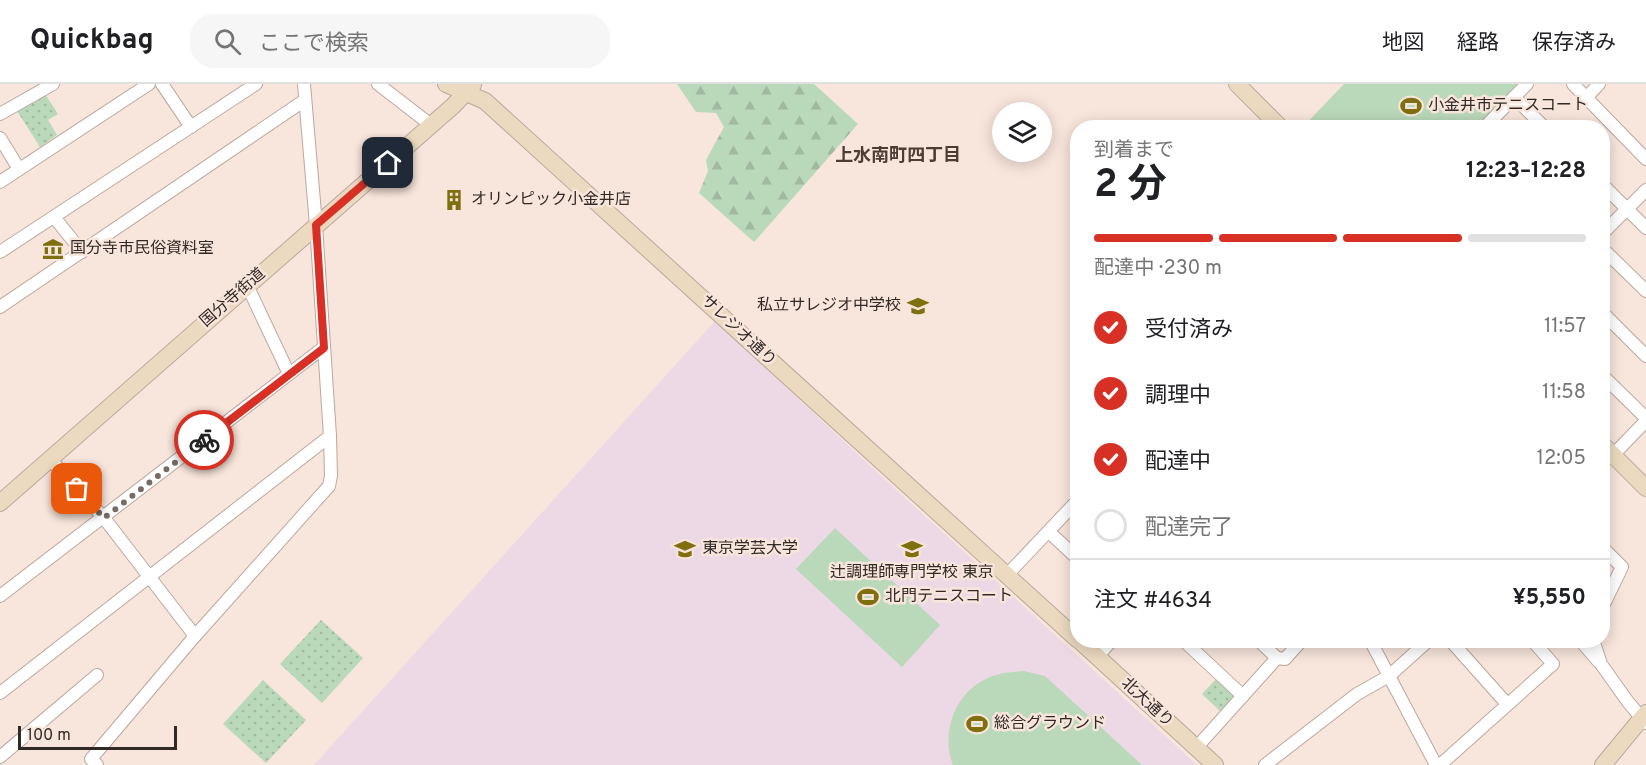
<!DOCTYPE html>
<html lang="ja">
<meta charset="utf-8">
<style>
body{margin:0;font-family:Overpass,"Noto Sans JP",sans-serif;background:#f6f6f6;color:#202124;height:100vh;display:flex;flex-direction:column;font-size:22px;white-space:nowrap}
*{box-sizing:border-box;margin:0}
p{font-size:20px;color:#757577}
.icon{flex:none;width:33px;height:33px;fill:none;stroke:currentColor;stroke-width:2;stroke-linecap:round;stroke-linejoin:round}
.map{position:relative;flex:1;overflow:hidden}
.drawer{position:absolute;left:1070px;top:36px;width:540px;height:528px;display:flex;flex-direction:column;background:#fff;border-radius:24px;box-shadow:0 3px 15px #0003}
.drawer>*{flex:none}
.fabs{position:absolute;left:992px;top:18px;display:grid;gap:12px}
.fabs a{display:grid;place-items:center;width:60px;height:60px;border-radius:50%;background:#fff;box-shadow:0 3px 15px #0003;font-size:30px}
.scale{position:absolute;left:18px;bottom:15px;width:159px;box-sizing:border-box;padding-left:6px;border:3px solid #302925;border-top:0;font-size:16px;line-height:21px;white-space:nowrap;color:#302925;-webkit-text-stroke:4px #f8e5db;paint-order:stroke}
.pin{position:absolute;display:grid;place-items:center;width:51px;height:51px;color:#fff;margin:-26px;border-radius:12px;box-shadow:0 3px 9px #0006}
.courier{position:absolute;display:grid;place-items:center;width:60px;height:60px;margin:-30px;border:4px solid #d93025;border-radius:50%;background:#fff;color:#222;box-shadow:0 2px 8px #0007}
.head em{font-style:normal;font-weight:700}
.head div{display:flex;flex-direction:column-reverse}
.head{display:flex;align-items:center;justify-content:space-between;height:102px;padding:0 24px}
h1{font-size:39px;font-weight:700;line-height:45px}
.bar{display:grid;grid-template-columns:repeat(4,1fr);gap:9px 6px;align-content:center;height:72px;padding:0 24px}
.bar i{height:8px;border-radius:4px;background:#e0e0e0}
.bar .current{background:#d93025}
.bar p{grid-column:span 4}
.line{display:flex;align-items:center;gap:15px;padding:0 24px;border-top:2px solid #e0e0e0}
.line div{flex:1}
ol{padding:0 24px;list-style:none}
li{display:flex;align-items:center;gap:18px;height:66px}
li p{margin-inline-start:auto}
li .icon{padding:6px;border-radius:50%;background:#d93025;color:#fff;stroke-width:4}
li:last-child{color:#757577}
li i{width:33px;height:33px;border:3px solid #e0e0e0;border-radius:50%}
header{display:flex;align-items:center;gap:36px;box-sizing:border-box;height:84px;padding:0 30px;background:#fff;border-bottom:2px solid #e0e0e0}
header strong{font-size:28px}
nav{display:flex;gap:33px;margin-inline-start:auto;font-size:21px}
.search{width:420px;height:54px;background:#f6f6f6;display:flex;align-items:center;gap:15px;box-sizing:border-box;padding:0 21px;border-radius:24px;color:#757577;font-size:22px}
.map>svg:first-child{display:block}
.education{fill:#edd8e6}
.grass{fill:url(#grass-dots)}
.forest{fill:url(#forest-firs)}
.pitch{fill:#bad8ba}
.lines{fill:none;stroke-linecap:round;stroke-linejoin:round}
.street-casing{stroke:#baa89e;stroke-width:14}
.secondary-casing{stroke:#baa89e;stroke-width:18}
.street{stroke:#fff;stroke-width:12}
.secondary{stroke:#ecdac0;stroke-width:16}
.done{stroke:#766b65;stroke-width:6;stroke-dasharray:0 10.8}
.route{stroke:#d93025;stroke-width:8}
.labels{text-anchor:middle;dominant-baseline:central;stroke-width:5;stroke-linejoin:round;paint-order:stroke}
.poi-label{font-size:16px;fill:#302925;stroke:#f8e5db;text-anchor:start}
.street-label{font-size:16px;fill:#302925;stroke:#f8e5db}
.neighbourhood-label{font-size:18px;font-weight:bold;fill:#4b3c34;stroke:#f8e5db}
</style>
<header>
<strong>Quickbag</strong>
<div class="search"><svg class="icon" aria-label="search" viewBox="0 0 24 24"><circle cx="10" cy="10" r="6"/><path d="M15 15l6 6"/></svg>ここで検索</div>
<nav><a>地図</a><a>経路</a><a>保存済み</a></nav>
</header>
<div class="map">
<svg width="1646" height="681" viewBox="0 0 1646 681">
<defs>
<pattern id="grass-dots" width="8" height="8" patternUnits="userSpaceOnUse" patternTransform="scale(1.5)"><rect width="8" height="8" fill="#bad8ba"/><path d="M2 2h.1M6 6h.1" fill="none" stroke="#a0b9a0" stroke-width="1.8" stroke-linecap="round"/></pattern>
<pattern id="forest-firs" width="22" height="20" patternUnits="userSpaceOnUse" patternTransform="scale(1.5)"><rect width="22" height="20" fill="#bad8ba"/><path d="M5 1l3.5 6h-7zM16 11l3.5 6h-7z" fill="#a0b9a0"/></pattern>
</defs>
<rect width="100%" height="100%" fill="#f8e5db"/>
<!-- education -->
<path class="education" d="M715,237L881,392L1197,681H314Z"/>
<!-- grass -->
<g class="grass">
<path d="M45,10L58,30L48,36L57,51L40,63L17,27Z"/>
<path d="M321,536L363,574L322,619L280,580Z"/>
<path d="M1217,594L1234,609L1235,615L1222,629L1202,610Z"/>
<path d="M263,596L306,636L266,679L223,640Z"/>
</g>
<!-- forest -->
<path class="forest" d="M677,0H814L858,40L754,158L699,109L708,87L706,76L724,43L716,29L696,28Z"/>
<!-- pitch -->
<g class="pitch">
<path d="M1344,0H1521L1478,43L1302,44Z"/>
<path d="M835,444L940,541L902,583L796,485Z"/>
<path d="M1024,587L1045,592L1142,681H953C941,651 953,612 984,596C996,589 1010,588 1024,587Z"/>
</g>
<g class="lines">
<defs>
<g id="street">
<path d="M162,0L191,43"/>
<path d="M378,0L431,41"/>
<path d="M1573,0L1646,75"/>
<path d="M1514,13L1545,44"/>
<path d="M1586,14L1599,0"/>
<path d="M0,30L53,0"/>
<path d="M1484,44L1527,0"/>
<path d="M0,54L19,85"/>
<path d="M0,98L149,0"/>
<path d="M1602,100L1646,144"/>
<path d="M54,133L82,168"/>
<path d="M1602,150L1646,106"/>
<path d="M1602,164L1646,207"/>
<path d="M0,168L256,0"/>
<path d="M247,201L289,290"/>
<path d="M0,223L305,16"/>
<path d="M1602,228L1646,272"/>
<path d="M1602,291L1646,334"/>
<path d="M1613,371L1646,337"/>
<path d="M50,375L104,434L195,552"/>
<path d="M1049,448L1077,474"/>
<path d="M1602,463L1622,483L1602,524"/>
<path d="M1006,492L1077,417"/>
<path d="M0,512L323,264"/>
<path d="M1183,556L1243,612"/>
<path d="M1258,556L1277,574"/>
<path d="M1370,556L1436,681"/>
<path d="M1450,556L1507,620"/>
<path d="M1580,556L1598,577"/>
<path d="M1593,556L1601,580L1628,618L1646,639"/>
<path d="M1097,573L1112,556"/>
<path d="M0,609L330,352"/>
<path d="M1196,664L1277,574L1285,575L1302,556"/>
<path d="M0,673L97,591"/>
<path d="M97,681L91,675L195,552L329,402L331,392L330,352L316,141L304,0"/>
<path d="M1265,681L1357,610L1389,592L1429,556"/>
<path d="M1440,681L1553,580L1532,556"/>
</g>
<g id="secondary">
<path d="M446,0L485,17L1077,555"/>
<path d="M1237,0L1281,44"/>
<path d="M1602,360L1646,404"/>
<path d="M0,419L453,22L473,1"/>
<path d="M1079,556L1215,681"/>
<path d="M1603,681L1646,629"/>
</g>
</defs>
<!-- street casing -->
<use href="#street" class="street-casing"/>
<!-- secondary casing -->
<use href="#secondary" class="secondary-casing"/>
<!-- street -->
<use href="#street" class="street"/>
<!-- secondary -->
<use href="#secondary" class="secondary"/>
</g>
<g class="lines">
<!-- done -->
<path class="done" d="M77,405L104,434L204,356"/>
<!-- route -->
<path class="route" d="M204,356L324,264L316,141L388,79"/>
</g>
<!-- icons -->
<defs>
<symbol id="stadium-bare" viewBox="-9 -9 18 18"><path d="M0-5a6.5 5 0 1 0 0 10a6.5 5 0 1 0 0-10ZM-3.5-1.8h7v3.6h-7Z" fill="#7f6f0e" stroke="#f8e5db" stroke-width="2.5" paint-order="stroke"/></symbol>
<symbol id="building-bare" viewBox="-9 -9 18 18"><path d="M-4-6H4V6H1V3H-1V6H-4ZM-2.5-4.3h1.7v1.8h-1.7ZM.8-4.3h1.7v1.8H.8ZM-2.5-1h1.7V.8h-1.7ZM.8-1h1.7V.8H.8Z" fill="#7f6f0e" stroke="#f8e5db" stroke-width="2.5" paint-order="stroke"/></symbol>
<symbol id="museum-bare" viewBox="-9 -9 18 18"><path d="M0-6L6-3V-2H-6V-3ZM-5-1h2V3h-2ZM-1-1h2V3h-2ZM3-1h2V3H3ZM-6 4H6V6H-6Z" fill="#7f6f0e" stroke="#f8e5db" stroke-width="2.5" paint-order="stroke"/></symbol>
<symbol id="school-bare" viewBox="-9 -9 18 18"><path d="M0-5L7-2L0 1L-7-2ZM-4 1L0 2.5L4 1V4Q0 6-4 4Z" fill="#7f6f0e" stroke="#f8e5db" stroke-width="2.5" paint-order="stroke"/></symbol>
<symbol id="university-bare" viewBox="-9 -9 18 18"><path d="M0-5L7-2L0 1L-7-2ZM-4 1L0 2.5L4 1V4Q0 6-4 4Z" fill="#7f6f0e" stroke="#f8e5db" stroke-width="2.5" paint-order="stroke"/></symbol>
</defs>
<g fill-rule="evenodd">
<use href="#stadium-bare" x="1396" y="7" width="30" height="30"/>
<use href="#building-bare" x="439" y="101" width="30" height="30"/>
<use href="#museum-bare" x="38" y="150" width="30" height="30"/>
<use href="#school-bare" x="903" y="207" width="30" height="30"/>
<use href="#university-bare" x="670" y="450" width="30" height="30"/>
<use href="#school-bare" x="897" y="450" width="30" height="30"/>
<use href="#stadium-bare" x="853" y="498" width="30" height="30"/>
<use href="#stadium-bare" x="962" y="625" width="30" height="30"/>
</g>
<g class="labels">
<!-- poi labels -->
<g class="poi-label">
<text x="1428" y="22">小金井市テニスコート</text>
<text x="471" y="116">オリンピック小金井店</text>
<text x="70" y="165">国分寺市民俗資料室</text>
<text x="901" y="222" text-anchor="end">私立サレジオ中学校</text>
<text x="702" y="465">東京学芸大学</text>
<text x="912" y="489" text-anchor="middle">辻調理師専門学校 東京</text>
<text x="885" y="513">北門テニスコート</text>
<text x="994" y="640">総合グラウンド</text>
</g>
<!-- street labels -->
<g class="street-label">
<text transform="translate(233 214) rotate(-41)">国分寺街道</text>
<text transform="translate(738 247) rotate(43)">サレジオ通り</text>
<text transform="translate(1147 619) rotate(43)">北大通り</text>
</g>
<!-- neighbourhood labels -->
<g class="neighbourhood-label">
<text x="898" y="72">上水南町四丁目</text>
</g>
</g>
</svg>
<div class="fabs">
<a><svg class="icon" aria-label="layers" viewBox="0 0 24 24"><path d="M12 4l9 5-9 5-9-5zM3 14l9 5 9-5"/></svg></a>
</div>
<div class="scale">100 m</div>
<div class="pin" style="left:77px;top:405px;background:#ea580c"><svg class="icon" aria-label="bag" viewBox="0 0 24 24"><path d="M5 8h14l-1 12H6zM9 8a3 3 0 0 1 6 0"/></svg></div>
<div class="pin" style="left:388px;top:79px;background:#1f2937"><svg class="icon" aria-label="home" viewBox="0 0 24 24"><path d="M3 11l9-7 9 7M6 9v11h12V9"/></svg></div>
<div class="courier" style="left:204px;top:356px"><svg class="icon" aria-label="bike" viewBox="0 0 24 24"><circle cx="6" cy="16" r="4"/><circle cx="18" cy="16" r="4"/><path d="M6 16l4-8h5l3 8M10 8l3 8H6M13 5h3"/></svg></div>
<section class="drawer">
<div class="head"><div><h1>2 分</h1><p>到着まで</p></div><em>12:23–12:28</em></div>
<div class="bar"><i class="current"></i><i class="current"></i><i class="current"></i><i></i><p>配達中 · 230 m</p></div>
<ol>
<li><svg class="icon" aria-label="check" viewBox="0 0 24 24"><path d="M5 12l5 5 9-10"/></svg>受付済み<p>11:57</p></li>
<li><svg class="icon" aria-label="check" viewBox="0 0 24 24"><path d="M5 12l5 5 9-10"/></svg>調理中<p>11:58</p></li>
<li><svg class="icon" aria-label="check" viewBox="0 0 24 24"><path d="M5 12l5 5 9-10"/></svg>配達中<p>12:05</p></li>
<li><i></i>配達完了</li>
</ol>
<div class="line" style="height:78px"><div>注文 #4634</div><b>¥5,550</b></div>
</section>
</div>
